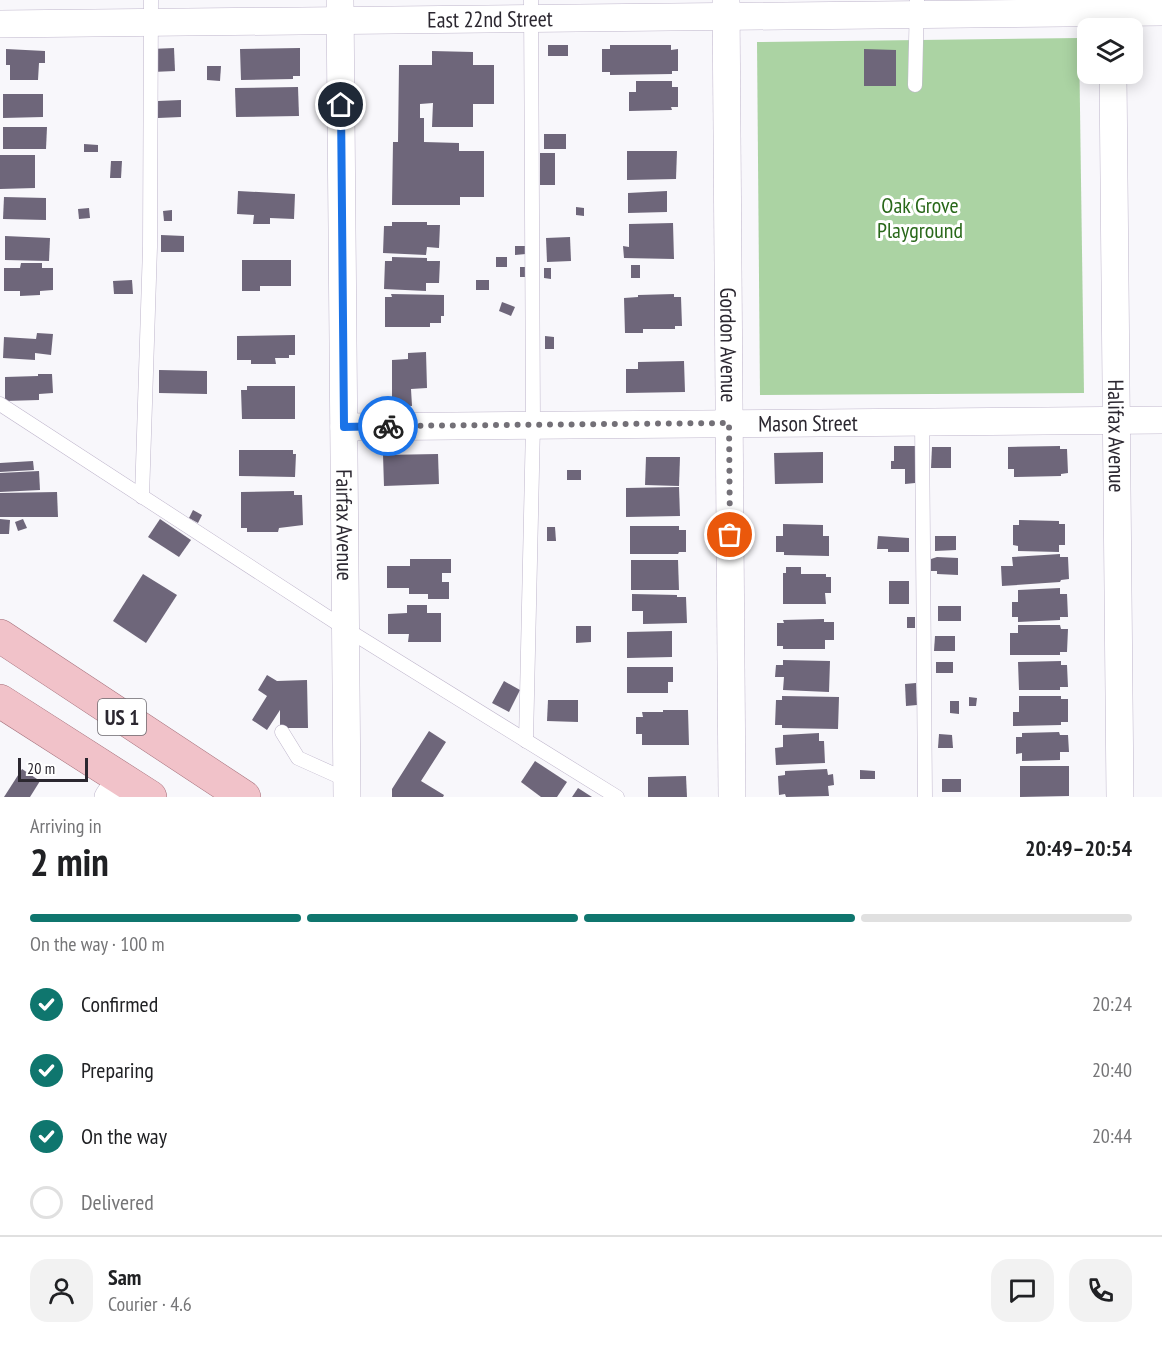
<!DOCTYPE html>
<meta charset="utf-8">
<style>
body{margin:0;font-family:"PT Sans Narrow",sans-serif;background:#f2f2f2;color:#202124;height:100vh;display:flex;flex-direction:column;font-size:22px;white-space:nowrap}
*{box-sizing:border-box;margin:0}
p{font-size:20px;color:#757577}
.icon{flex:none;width:33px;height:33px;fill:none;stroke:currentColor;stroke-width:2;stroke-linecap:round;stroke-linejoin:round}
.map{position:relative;height:797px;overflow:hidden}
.details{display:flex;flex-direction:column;background:#fff;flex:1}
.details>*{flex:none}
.buttons{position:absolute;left:1077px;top:18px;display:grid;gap:12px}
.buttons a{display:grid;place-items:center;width:66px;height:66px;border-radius:12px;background:#fff;box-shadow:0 3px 15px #0003;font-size:30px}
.scale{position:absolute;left:18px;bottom:15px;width:70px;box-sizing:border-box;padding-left:6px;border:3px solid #2b2730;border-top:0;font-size:16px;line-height:21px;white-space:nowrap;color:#2b2730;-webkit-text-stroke:4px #fff;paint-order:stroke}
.pin{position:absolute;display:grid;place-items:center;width:51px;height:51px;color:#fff;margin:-26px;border:3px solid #fff;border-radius:50%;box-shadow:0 2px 6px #0007}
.courier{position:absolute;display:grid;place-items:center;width:60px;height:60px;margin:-30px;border:4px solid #1a73e8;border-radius:50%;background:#fff;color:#222;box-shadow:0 2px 8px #0007}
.headline em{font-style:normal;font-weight:700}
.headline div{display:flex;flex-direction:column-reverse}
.headline{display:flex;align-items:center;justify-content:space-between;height:102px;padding:0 30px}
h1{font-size:39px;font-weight:700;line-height:45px}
.bar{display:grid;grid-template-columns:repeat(4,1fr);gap:9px 6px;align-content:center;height:72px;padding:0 30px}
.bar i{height:8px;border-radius:4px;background:#e0e0e0}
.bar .selected{background:#0f766e}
.bar p{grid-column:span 4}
.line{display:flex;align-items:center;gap:15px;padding:0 30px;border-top:2px solid #e0e0e0}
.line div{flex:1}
.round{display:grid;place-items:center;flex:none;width:63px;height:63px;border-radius:18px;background:#f2f2f2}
ol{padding:0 30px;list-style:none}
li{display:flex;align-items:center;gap:18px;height:66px}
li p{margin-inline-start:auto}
li .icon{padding:6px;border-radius:50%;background:#0f766e;color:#fff;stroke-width:4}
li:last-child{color:#757577}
li i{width:33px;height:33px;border:3px solid #e0e0e0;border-radius:50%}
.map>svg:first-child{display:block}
.green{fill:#abd3a3}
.building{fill:#6e667a}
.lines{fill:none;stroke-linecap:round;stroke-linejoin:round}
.service-casing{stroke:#bfb6cc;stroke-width:15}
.minor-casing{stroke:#bfb6cc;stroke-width:28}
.primary-casing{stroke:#a5717c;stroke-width:34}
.service{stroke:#fff;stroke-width:14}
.minor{stroke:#fff;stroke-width:27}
.primary{stroke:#f1c2c9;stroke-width:33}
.done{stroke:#737077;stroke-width:6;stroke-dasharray:0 10.8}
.route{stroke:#1a73e8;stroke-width:8}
.labels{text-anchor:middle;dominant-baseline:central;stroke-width:6;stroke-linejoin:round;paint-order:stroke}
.shield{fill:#fff;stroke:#6b686e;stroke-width:1.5}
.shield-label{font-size:21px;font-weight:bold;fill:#2b2730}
.street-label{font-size:22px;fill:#2b2730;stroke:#fff}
.park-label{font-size:22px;fill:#29681a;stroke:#fff}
</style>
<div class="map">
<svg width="1162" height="797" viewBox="0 0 1162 797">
<rect width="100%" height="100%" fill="#f8f7fb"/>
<!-- green -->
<path class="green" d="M1079,38L1084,393L760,395L757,42Z"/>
<!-- building -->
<g class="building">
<rect x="548" y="45" width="20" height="11"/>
<path d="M610,45H671V50L678,49V71H672V74L610,75V72H602V49H610Z"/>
<path d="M174,48L175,71L152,72L151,49Z"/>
<path d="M300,48V76H293V79L241,80L240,49Z"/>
<path d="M6,49L45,51V63H39L38,80H10V65H6Z"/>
<path d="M864,49L896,50V86H864Z"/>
<path d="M432,51L473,52V65H494V104H473V127H432L433,103L420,104V118H424V142L459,143V151H484V197H460V205H392L393,142H398L399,65H432Z"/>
<path d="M207,66H221L220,81L207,80Z"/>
<path d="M636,81H672V87H678V107H671L672,110L629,111V92H636Z"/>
<path d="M298,87L299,116L236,117L235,88Z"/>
<path d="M3,94H43V117L3,118Z"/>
<path d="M181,100V117L158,118V101Z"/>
<path d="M3,127H47L46,149H3Z"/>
<rect x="544" y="134" width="22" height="15"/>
<path d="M84,144L98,145V152H84Z"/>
<path d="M627,151H677L676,179L627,180Z"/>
<rect x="540" y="153" width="15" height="32"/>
<path d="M0,155H35V188L0,189Z"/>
<path d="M111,161H122L121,178H110Z"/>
<path d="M238,191L295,194L294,219L270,218V224H253L254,215L237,214Z"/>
<path d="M667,191V212L628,213V193Z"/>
<path d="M4,197L46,198V220L3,219Z"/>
<path d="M576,207L584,208V216L576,215Z"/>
<path d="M89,208L90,218L79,219L78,209Z"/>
<path d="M172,210V221H164L163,211Z"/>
<path d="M392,222H427V225H440L439,248L427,247L426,255L383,253L384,226H392Z"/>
<path d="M673,223L674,259L624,258L623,246L629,247V224Z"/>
<path d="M161,235L184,236V252H161Z"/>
<path d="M5,236L50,238L49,261L5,260Z"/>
<path d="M570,237L571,261L547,262L546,238Z"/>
<path d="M515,246H526V254L515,255Z"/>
<path d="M392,257L427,258V261H440L439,283H426V291L384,289L385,261H392Z"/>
<rect x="496" y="257" width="11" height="10"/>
<path d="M242,260H291V286H260V291H242Z"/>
<path d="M21,263H42V268H53V290L40,291V295L20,296V291H4V268H20Z"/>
<rect x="631" y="265" width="9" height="13"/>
<rect x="520" y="267" width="8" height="10"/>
<path d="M544,268H551V279L544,278Z"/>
<path d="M132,280L133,294H114L113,281Z"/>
<rect x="476" y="280" width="13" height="10"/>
<path d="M391,294L444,295V316H441V323H430V327H385V297H392Z"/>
<path d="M674,294V297H681L682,326H675V329H643V333H625L624,298L638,297V295Z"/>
<path d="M502,302L515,307L511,316L499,311Z"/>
<path d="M37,333L53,334L51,355L35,353V360L3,358L4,337L36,339Z"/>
<path d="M295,335V355H289V358H275L276,364H251V360H237V336Z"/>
<path d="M545,336L554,337V349H545Z"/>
<path d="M426,352L427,388L411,389L412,406L392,405V360L408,359V353Z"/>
<path d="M684,361L685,392L626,393V369H638V362Z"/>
<path d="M159,370L207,371V394L159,393Z"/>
<path d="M38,374H52L53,393L39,394V400L5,401V377L38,376Z"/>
<path d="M247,386H295V419H242L241,390H247Z"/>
<path d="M894,446H915V483L905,484V469H891V461H894Z"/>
<path d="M1060,446V449H1067L1068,473L1061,474V476L1014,477V469H1008V447Z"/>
<path d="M932,447H951V468H931Z"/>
<path d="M239,450H293V454H296L295,477L239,476Z"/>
<path d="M823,452V483L775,484L774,453Z"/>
<path d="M438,454L439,484L384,486L383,455Z"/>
<path d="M646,457H680L679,486L645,485Z"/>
<path d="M33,461L34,470L0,472V463Z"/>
<rect x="567" y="470" width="14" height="10"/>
<path d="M39,471L40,490L0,492V473Z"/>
<path d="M679,487L680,516L626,517V488Z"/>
<path d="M294,491V495H302L303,525L279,528L278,532H247V528H241V492Z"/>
<path d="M57,492L58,517H0V493Z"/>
<path d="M193,510L202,515L198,523L189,518Z"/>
<path d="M0,519L10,520L9,534H0Z"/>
<path d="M23,519L27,528L18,531L15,522Z"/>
<path d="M160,519L191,540L179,557L148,537Z"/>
<path d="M1019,520L1059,521V524H1065V545H1059V552L1018,551V546L1013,545V525H1019Z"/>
<path d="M783,524L823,525V536H829V556L784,555V552H776V536H783Z"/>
<path d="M630,526H679V530H686V552H679L678,554H630Z"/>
<path d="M547,527H555L556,541H547Z"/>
<path d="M878,536L909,538V552H888V549H877Z"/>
<path d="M935,536H956V550L935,551Z"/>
<path d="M1060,554V557H1068L1069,579L1061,580L1060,582L1002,586L1001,566H1013L1012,557Z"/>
<path d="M937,557L958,558V575L937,574V571H931V559Z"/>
<path d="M410,559H451V573H442V582H449V599H428V594H409V588H387V566H410Z"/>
<path d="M631,560H678L679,590H631Z"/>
<path d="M786,567H801V574H826V577H831V593H825L826,604H783V573H786Z"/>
<path d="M143,574L177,595L146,643L113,621Z"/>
<rect x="889" y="581" width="20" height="23"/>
<path d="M1060,588V594H1067L1068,617H1060V620L1018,622V617H1012V602H1018V590Z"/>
<path d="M632,594L677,595V597H686L687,623L643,624V611H632Z"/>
<path d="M407,605H427V613H441V642H408L409,634H388V614L407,613Z"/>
<rect x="938" y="606" width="23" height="15"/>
<rect x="907" y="617" width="8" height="11"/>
<path d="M824,619V622H834V640H825V649H783V646H777V623H784L783,620Z"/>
<path d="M1018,625H1060L1061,629H1068L1067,652H1060V655H1010V633H1018Z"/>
<path d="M576,626H591V642L576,643Z"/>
<path d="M672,631V657L627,658V632Z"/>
<path d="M935,636H955V651H934Z"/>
<path d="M783,660L830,661L829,692L783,690L784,677H775L776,665H783Z"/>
<path d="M1061,661V665H1067L1068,687H1060V690H1019L1018,662Z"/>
<rect x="936" y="662" width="17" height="11"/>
<path d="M627,667H673V682H668V693H627Z"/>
<path d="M267,675L277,681L307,680L308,728H280V710L267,730L252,720L267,696L258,690Z"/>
<path d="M504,681L520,690L509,712L492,703Z"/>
<path d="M916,683L917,705L906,706L905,684Z"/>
<path d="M782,696L839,697L838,729L782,728V725H775L776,700H782Z"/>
<path d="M1019,696H1061V699H1068V722H1061V725L1013,726V712H1019Z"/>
<path d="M969,697L977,698L976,706H969Z"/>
<path d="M548,700H578V722L547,721Z"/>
<path d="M950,701H959V714L950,713Z"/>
<path d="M663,710H688L689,745H642V734H636V717H643L642,712H663Z"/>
<path d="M429,731L446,742L421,781L444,795L443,797H392V789Z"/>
<path d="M1059,732L1060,735H1068L1069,752H1060V760L1022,761V753L1016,754V737H1022V733Z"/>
<path d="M819,733V741H824L825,763L776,765L775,748L783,747V735Z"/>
<path d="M939,734L952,735L953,748H938Z"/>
<path d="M535,761L567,782L557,797H541L521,782Z"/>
<path d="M1020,766H1069V796L1020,797Z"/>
<path d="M22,769L40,781L30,797H4Z"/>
<path d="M827,769L828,775L833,774L834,785L828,786L829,796L786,797L785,794L779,795L778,776L785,775V771Z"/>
<path d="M860,770L875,771V779H860Z"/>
<path d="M686,776L687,797H648V777Z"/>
<rect x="942" y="779" width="19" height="13"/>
<path d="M578,788L592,797H572Z"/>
</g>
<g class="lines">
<defs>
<g id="service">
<path d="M915,85L917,0"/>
<path d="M0,404L346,629L617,797"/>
<path d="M922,421L925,797"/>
<path d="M142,497L150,247L151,0"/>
<path d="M282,732L298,758L347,780"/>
<path d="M526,741L533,425L531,0"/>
</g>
<g id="minor">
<path id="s1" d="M340,0L347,797"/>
<path id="s2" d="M726,0L732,797"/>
<path id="s3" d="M0,24L1162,12"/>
<path id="s4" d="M1113,74L1120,797"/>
<path id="s5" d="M344,427L1162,420"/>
<path d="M108,797L120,779"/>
</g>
<g id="primary">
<path d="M0,636L244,797"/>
<path d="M0,701L150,797"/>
</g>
</defs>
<!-- service casing -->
<use href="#service" class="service-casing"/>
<!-- minor casing -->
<use href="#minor" class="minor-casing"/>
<!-- primary casing -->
<use href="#primary" class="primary-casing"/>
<!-- service -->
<use href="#service" class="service"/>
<!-- minor -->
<use href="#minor" class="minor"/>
<!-- primary -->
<use href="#primary" class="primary"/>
</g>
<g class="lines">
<!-- done -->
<path class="done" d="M388,426L729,423L730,535"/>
<!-- route -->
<path class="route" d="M341,105L344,427L388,426"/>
</g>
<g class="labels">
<!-- shield labels -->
<rect class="shield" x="98" y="699" width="48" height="36" rx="4.5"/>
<g class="shield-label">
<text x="122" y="717">US 1</text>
</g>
<!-- street labels -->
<g class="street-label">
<text stroke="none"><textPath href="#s3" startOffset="490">East 22nd Street</textPath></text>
<text stroke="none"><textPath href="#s2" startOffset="345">Gordon Avenue</textPath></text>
<text stroke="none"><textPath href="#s5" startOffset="464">Mason Street</textPath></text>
<text stroke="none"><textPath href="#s4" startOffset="362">Halifax Avenue</textPath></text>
<text stroke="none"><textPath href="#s1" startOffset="525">Fairfax Avenue</textPath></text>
</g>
<!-- park labels -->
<g class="park-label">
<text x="920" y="205">Oak Grove<tspan x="920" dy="25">Playground</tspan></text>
</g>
</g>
</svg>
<div class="buttons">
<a><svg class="icon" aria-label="layers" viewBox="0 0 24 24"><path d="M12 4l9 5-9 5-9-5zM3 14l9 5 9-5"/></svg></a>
</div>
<div class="scale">20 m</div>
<div class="pin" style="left:730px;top:535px;background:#ea580c"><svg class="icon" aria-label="bag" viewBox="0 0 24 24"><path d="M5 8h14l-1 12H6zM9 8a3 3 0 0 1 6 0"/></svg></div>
<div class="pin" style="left:341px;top:105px;background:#1f2937"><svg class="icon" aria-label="home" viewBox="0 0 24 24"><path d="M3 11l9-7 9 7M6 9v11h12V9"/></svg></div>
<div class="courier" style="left:388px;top:426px"><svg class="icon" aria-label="bike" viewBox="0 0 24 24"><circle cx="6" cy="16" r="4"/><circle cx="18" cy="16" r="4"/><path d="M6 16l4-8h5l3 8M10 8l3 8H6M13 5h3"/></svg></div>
</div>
<section class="details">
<div class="headline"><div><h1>2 min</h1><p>Arriving in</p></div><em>20:49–20:54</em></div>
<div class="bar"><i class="selected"></i><i class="selected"></i><i class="selected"></i><i></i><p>On the way · 100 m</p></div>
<ol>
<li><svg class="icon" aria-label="check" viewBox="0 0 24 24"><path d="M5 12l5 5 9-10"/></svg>Confirmed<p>20:24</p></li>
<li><svg class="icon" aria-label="check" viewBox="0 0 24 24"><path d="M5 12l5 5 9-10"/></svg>Preparing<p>20:40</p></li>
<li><svg class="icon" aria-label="check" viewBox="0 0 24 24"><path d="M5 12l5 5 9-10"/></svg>On the way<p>20:44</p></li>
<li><i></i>Delivered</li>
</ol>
<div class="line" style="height:108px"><a class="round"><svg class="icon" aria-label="person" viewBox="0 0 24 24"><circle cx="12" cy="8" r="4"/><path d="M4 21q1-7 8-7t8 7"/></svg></a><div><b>Sam</b><p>Courier · 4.6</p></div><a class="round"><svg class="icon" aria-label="chat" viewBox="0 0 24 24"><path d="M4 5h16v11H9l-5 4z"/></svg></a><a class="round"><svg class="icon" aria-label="phone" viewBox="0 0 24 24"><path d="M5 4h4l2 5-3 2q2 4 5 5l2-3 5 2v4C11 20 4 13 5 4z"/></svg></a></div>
</section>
